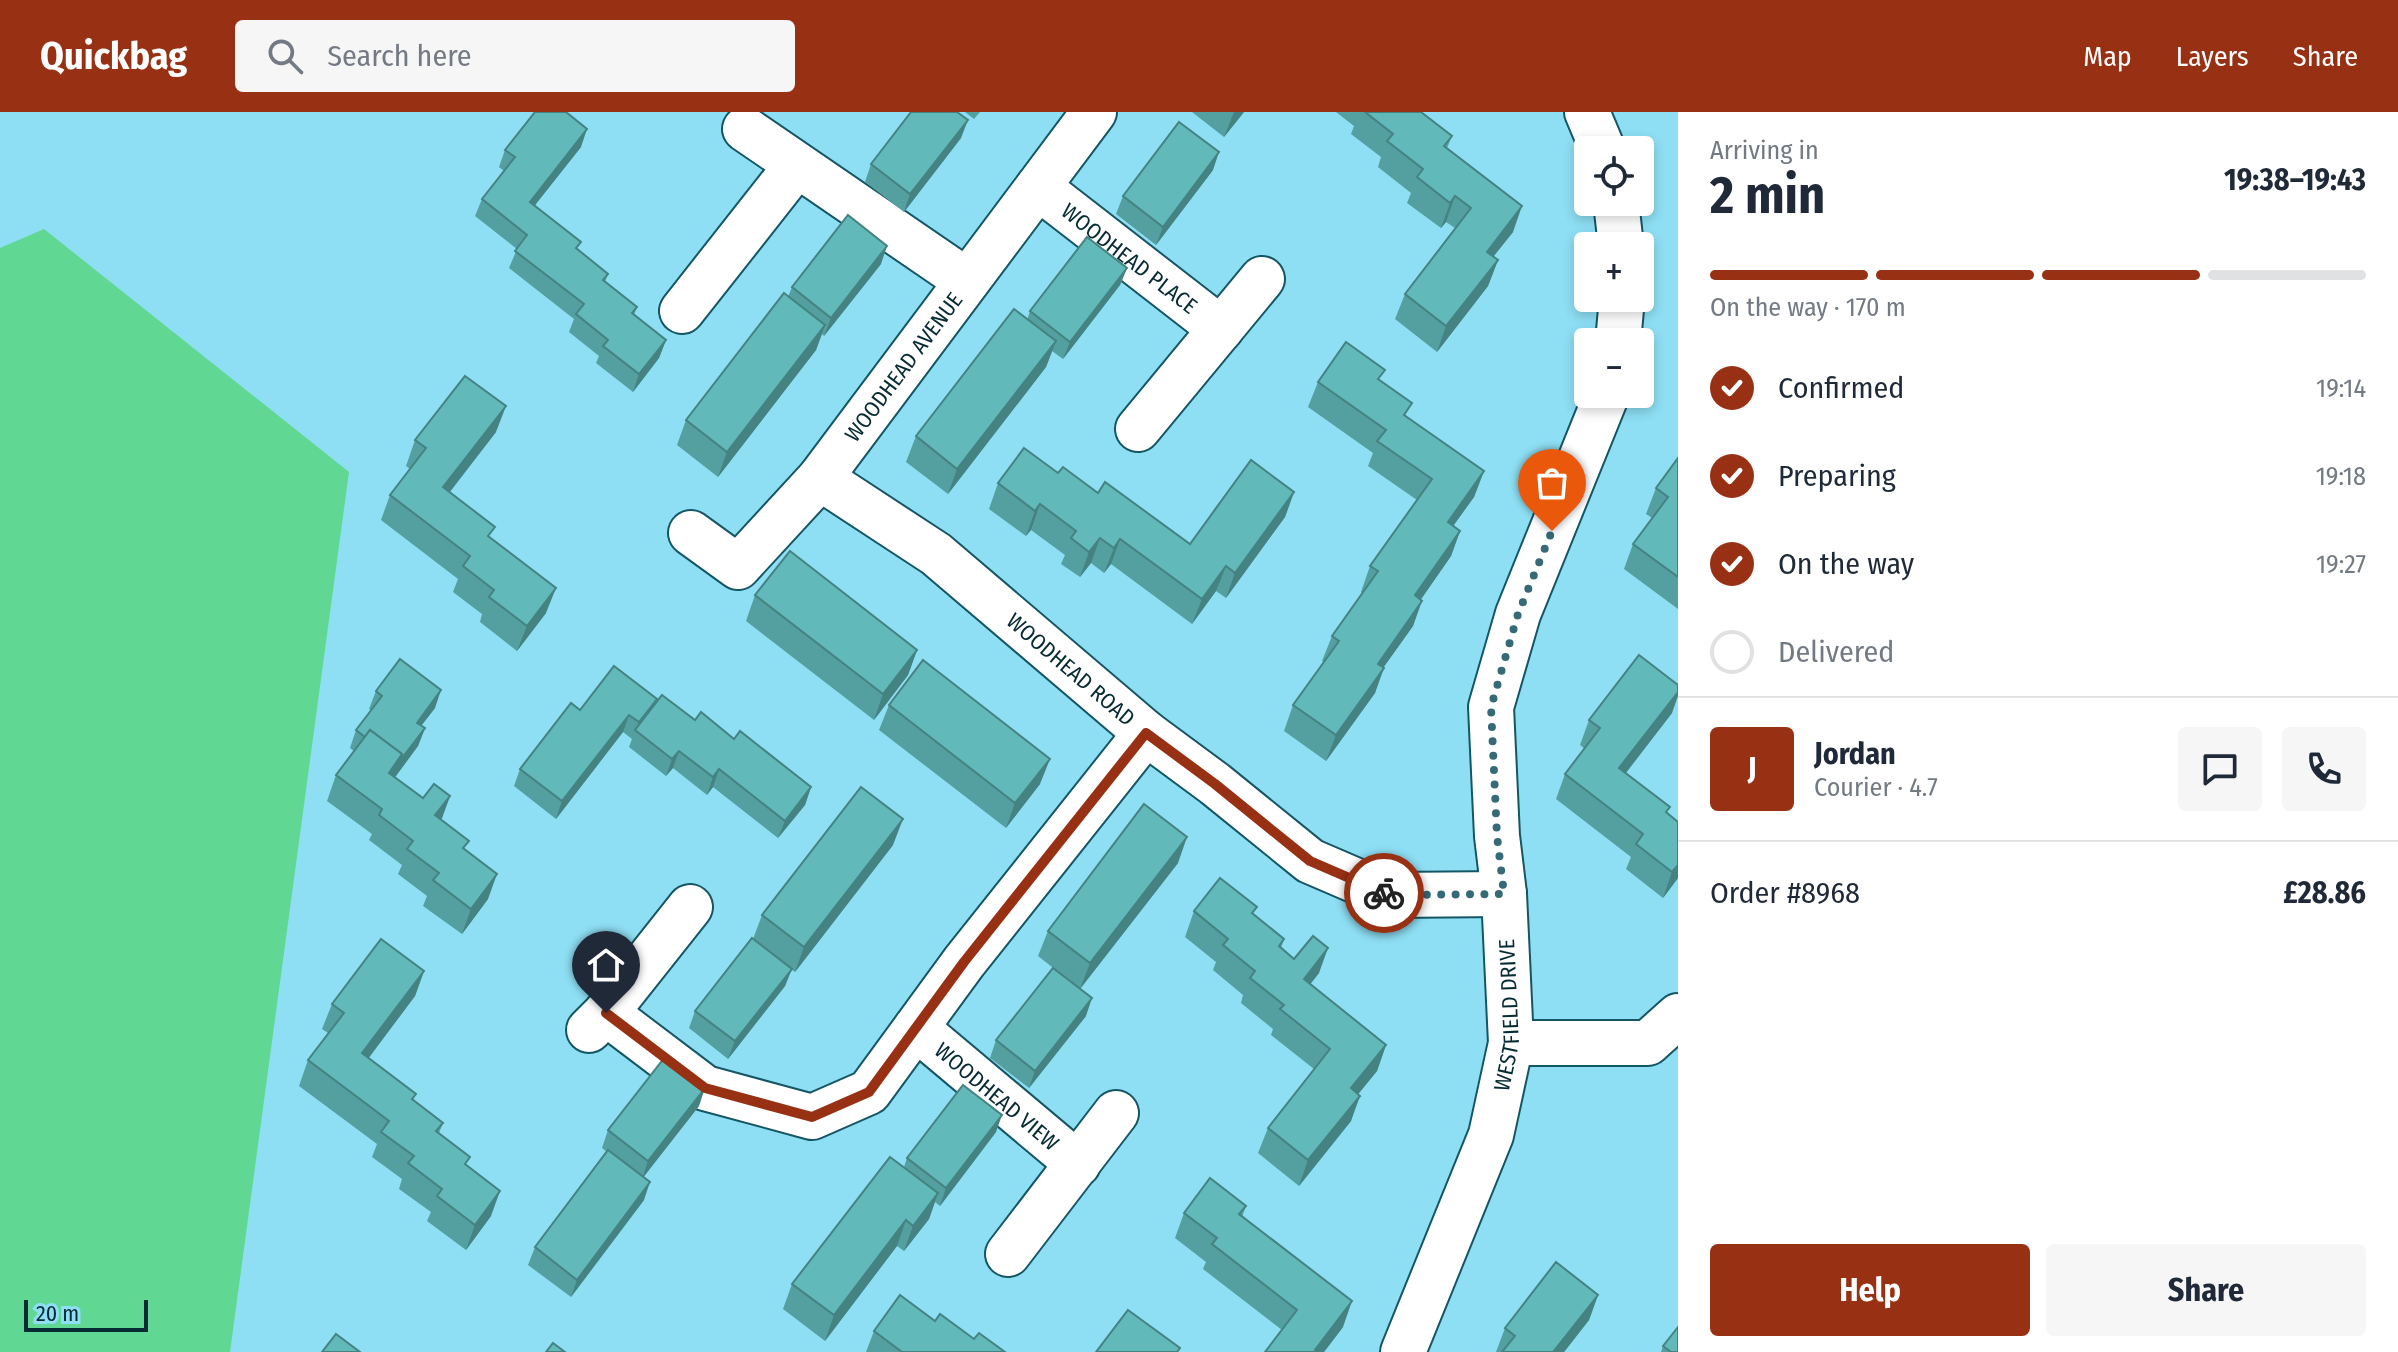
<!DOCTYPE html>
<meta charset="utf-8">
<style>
body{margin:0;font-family:"Fira Sans Condensed",sans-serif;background:#f6f6f7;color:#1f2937;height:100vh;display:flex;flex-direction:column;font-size:30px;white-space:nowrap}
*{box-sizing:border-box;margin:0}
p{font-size:26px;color:#747a83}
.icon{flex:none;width:44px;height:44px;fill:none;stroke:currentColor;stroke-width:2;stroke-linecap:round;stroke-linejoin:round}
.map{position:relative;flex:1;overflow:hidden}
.drawer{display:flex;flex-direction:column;background:#fff;width:720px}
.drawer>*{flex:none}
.tools{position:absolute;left:1574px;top:24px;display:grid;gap:16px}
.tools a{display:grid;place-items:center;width:80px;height:80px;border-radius:8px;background:#fff;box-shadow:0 4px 12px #0003;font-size:40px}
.scale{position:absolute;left:24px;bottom:20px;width:124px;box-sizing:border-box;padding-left:8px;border:4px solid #072b33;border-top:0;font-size:22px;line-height:28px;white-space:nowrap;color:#072b33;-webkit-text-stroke:6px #8edff4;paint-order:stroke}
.pin{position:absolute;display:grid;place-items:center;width:68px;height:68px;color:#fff;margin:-82px -34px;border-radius:50% 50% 50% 0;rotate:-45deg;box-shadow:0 0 8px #0007}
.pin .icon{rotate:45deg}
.courier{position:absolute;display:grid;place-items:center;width:80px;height:80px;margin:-40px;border:6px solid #983113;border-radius:50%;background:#fff;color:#222;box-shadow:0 2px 10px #0007}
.summary em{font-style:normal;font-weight:700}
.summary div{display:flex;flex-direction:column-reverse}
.summary{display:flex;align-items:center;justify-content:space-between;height:136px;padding:0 32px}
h1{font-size:52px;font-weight:700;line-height:60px}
.bar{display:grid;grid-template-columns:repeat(4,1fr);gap:12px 8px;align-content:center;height:96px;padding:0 32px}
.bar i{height:10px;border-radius:6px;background:#e0e1e3}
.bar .current{background:#983113}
.bar p{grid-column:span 4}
.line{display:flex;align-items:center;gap:20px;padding:0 32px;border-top:2px solid #e0e1e3}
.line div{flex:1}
.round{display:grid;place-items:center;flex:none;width:84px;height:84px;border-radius:8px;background:#f6f6f7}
ol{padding:0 32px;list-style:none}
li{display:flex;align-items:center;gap:24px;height:88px}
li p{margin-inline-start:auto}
li .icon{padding:8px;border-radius:50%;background:#983113;color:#fff;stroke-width:4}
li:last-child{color:#747a83}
li i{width:44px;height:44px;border:4px solid #e0e1e3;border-radius:50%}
.action{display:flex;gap:16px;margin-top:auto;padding:16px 32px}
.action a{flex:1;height:92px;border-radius:8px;background:#983113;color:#fff;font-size:32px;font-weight:700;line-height:92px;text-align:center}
.action a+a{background:#f6f6f7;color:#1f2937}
header{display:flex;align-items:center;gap:48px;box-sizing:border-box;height:112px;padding:0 40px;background:#983113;color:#fff}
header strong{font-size:38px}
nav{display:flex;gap:44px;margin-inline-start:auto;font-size:28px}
.search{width:560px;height:72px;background:#f6f6f7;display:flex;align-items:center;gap:20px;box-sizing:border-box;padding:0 28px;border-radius:8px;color:#747a83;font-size:30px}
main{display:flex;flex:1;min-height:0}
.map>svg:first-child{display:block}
.green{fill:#61d794}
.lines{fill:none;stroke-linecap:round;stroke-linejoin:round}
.street-casing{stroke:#155665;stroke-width:48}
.secondary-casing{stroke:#155665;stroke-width:48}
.street{stroke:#fff;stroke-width:44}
.secondary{stroke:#fff;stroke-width:44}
.wall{fill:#549f9f}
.shaded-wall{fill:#458282}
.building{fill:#62b9b9;stroke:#458282;stroke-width:2}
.done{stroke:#366a77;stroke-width:8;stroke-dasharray:0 14.4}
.route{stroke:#983113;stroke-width:10}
.labels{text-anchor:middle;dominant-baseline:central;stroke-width:6;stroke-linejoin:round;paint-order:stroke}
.street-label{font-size:22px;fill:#072b33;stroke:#8edff4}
</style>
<header>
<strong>Quickbag</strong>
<div class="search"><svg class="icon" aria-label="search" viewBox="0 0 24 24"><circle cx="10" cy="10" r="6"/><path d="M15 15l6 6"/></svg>Search here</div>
<nav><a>Map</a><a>Layers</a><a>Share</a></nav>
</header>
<main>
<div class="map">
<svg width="1678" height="1240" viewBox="0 0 1678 1240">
<rect width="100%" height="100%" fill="#8edff4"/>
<!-- green -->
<path class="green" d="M44,117L349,360L230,1240H0V136Z"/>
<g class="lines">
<defs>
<g id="street">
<path d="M745,17L967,169"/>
<path id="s1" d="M1038,75L1221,217"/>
<path d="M682,199L797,53"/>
<path d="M1138,317L1262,167"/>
<path id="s2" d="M820,366L936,442L1146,621L1215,672L1310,749L1389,783L1504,782"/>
<path id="s3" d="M691,421L738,455L820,366L1094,0"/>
<path d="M606,901L705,976L812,1005L869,980L964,850L1146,621"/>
<path id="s4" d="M916,916L1078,1052"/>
<path d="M589,918L606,901L690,795"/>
<path d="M1511,931H1648L1678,904"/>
<path d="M1008,1142L1116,1001"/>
</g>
<g id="secondary">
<path d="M1587,0L1603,38"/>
<path d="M1616,90L1621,134"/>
<path d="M1618,230L1622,186"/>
<path id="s5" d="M1403,1240L1491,1023L1511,931L1504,782L1497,724L1491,595L1518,502L1607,282"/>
</g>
</defs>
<!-- street casing -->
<use href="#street" class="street-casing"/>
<!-- secondary casing -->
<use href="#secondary" class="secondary-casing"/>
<!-- street -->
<use href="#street" class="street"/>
<!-- secondary -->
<use href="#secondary" class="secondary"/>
</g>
<!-- wall -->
<g class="wall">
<path d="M965,0H980L974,7Z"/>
<path d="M1192,0H1244L1224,25Z"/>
<path d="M1336,0H1421L1452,24L1447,36L1513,120L1493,145L1498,148L1488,174L1437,240L1395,207L1405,182L1455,116L1446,110L1441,116L1407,91L1411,81L1378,55L1381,45L1351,22L1354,14Z"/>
<path d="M961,26L904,100L865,70L871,52Z"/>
<path d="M581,35L535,93L578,138L608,162L605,170L637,195L634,203L666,228L659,246L633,280L596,251L599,244L569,220L574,207L509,156L517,137L475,104L482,87L504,59L499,55L505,38Z"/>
<path d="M1213,58L1156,133L1116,102L1123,84Z"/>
<path d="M881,152L824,224L822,222L816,238L718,365L677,333L686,308L788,185L792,175Z"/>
<path d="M1127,156L1120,173L1063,247L1052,239L1046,255L948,382L906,350L916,324L1027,208L1030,199Z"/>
<path d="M1381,269L1407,305L1484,359L1474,385L1453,414L1460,419L1451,444L1421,487L1413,514L1383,556L1375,581L1326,649L1284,619L1293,593L1324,550L1322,549L1332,524L1362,481L1361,480L1370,454L1417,388L1368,354L1373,341L1308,295L1318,270Z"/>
<path d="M496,320L450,380L491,426L546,501L517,539L480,510L482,502L453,480L458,467L381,408L390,383L410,357L406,354L415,328Z"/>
<path d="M1678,346V497L1624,457L1633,432L1652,406L1646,402L1656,376Z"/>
<path d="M1058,361L1098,381L1190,432L1294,380L1285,405L1226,486L1216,479L1192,512L1111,452L1104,461L1091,451L1080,465L1061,452L1065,443L1031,418L1026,424L989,397L998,371Z"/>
<path d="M755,483L917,538L908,563L874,608L746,509Z"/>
<path d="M376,579L435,596L421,614L425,616L418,634L395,665L423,686L450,684L441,708L466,738L488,787L462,822L423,794L427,784L398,762L402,753L369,728L372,722L327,689L336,663L354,639L350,636L356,618L371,598L369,597Z"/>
<path d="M889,593L1040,672L1006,716L879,618Z"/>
<path d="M654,594L695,608L734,627L811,675L805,693L778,726L713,675L707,683L673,656L666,664L629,635L632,627L623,620L556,707L514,674L520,657L580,598Z"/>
<path d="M1672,601L1626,661L1667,702L1678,766L1663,786L1626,757L1631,745L1556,687L1565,662L1585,637L1580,633L1589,608Z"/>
<path d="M893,733L795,860L791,857L785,874L728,947L689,916L695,899L753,827L762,803Z"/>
<path d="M1178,751L1080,877L1038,844L1048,819Z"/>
<path d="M1194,799L1254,803L1284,827L1281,836L1294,847L1319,861L1310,872L1386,933L1377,959L1358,982L1351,1009L1299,1074L1258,1041L1268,1016L1314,957L1271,923L1273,917L1241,891L1243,883L1213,858L1216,850L1185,825Z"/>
<path d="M424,859L415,884L368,946L416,982L413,988L443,1011L439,1021L467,1054L491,1104L466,1138L427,1109L431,1100L399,1077L402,1067L372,1045L377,1032L299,974L308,948L328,921L322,917L332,892Z"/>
<path d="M1086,904L1029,976L990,946L996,928Z"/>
<path d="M699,994L643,1065L644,1088L571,1185L528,1153L535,1135L607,1040L602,1036L608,1018Z"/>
<path d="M996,1020L940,1094L935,1090L929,1107L904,1139L897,1134L825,1229L783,1197L792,1172L904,1055L907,1046Z"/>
<path d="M1246,1094L1242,1105L1343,1215L1324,1240H1265L1282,1218L1203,1157L1206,1150L1175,1126L1184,1101Z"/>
<path d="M1598,1183L1589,1208L1564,1240H1496L1505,1216Z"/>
<path d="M935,1209L974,1227L1005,1240H866L874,1219Z"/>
<path d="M1663,1234L1678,1240H1661Z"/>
</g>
<!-- shaded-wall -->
<g class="shaded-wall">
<path d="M1234,0H1244L1224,25Z"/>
<path d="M968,8L961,26L904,100L910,82Z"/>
<path d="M587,17L581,35L524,107L530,90Z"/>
<path d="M1219,40L1213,58L1156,133L1163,115Z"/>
<path d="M1455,84L1446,110L1441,116L1450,91Z"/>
<path d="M1522,94L1513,120L1477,165L1487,140Z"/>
<path d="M887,134L881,152L824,224L831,206Z"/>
<path d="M1498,148L1488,174L1437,240L1446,214Z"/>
<path d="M1127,156L1120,173L1063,247L1070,230Z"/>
<path d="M825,213L816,238L718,365L727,340Z"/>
<path d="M666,228L659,246L633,280L639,262Z"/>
<path d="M1056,229L1046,255L948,382L957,357Z"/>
<path d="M506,294L496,320L434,400L443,375Z"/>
<path d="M1484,359L1474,385L1438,435L1448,410Z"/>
<path d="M1294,380L1285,405L1226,486L1235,461Z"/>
<path d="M1040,392L1031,418L1026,424L1035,399Z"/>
<path d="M1460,419L1451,444L1406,509L1415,483Z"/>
<path d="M1100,426L1091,451L1080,465L1089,440Z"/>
<path d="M1120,427L1111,452L1104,461L1114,436Z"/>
<path d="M1226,454L1216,479L1192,512L1202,487Z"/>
<path d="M556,476L546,501L517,539L527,514Z"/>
<path d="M1422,489L1413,514L1368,577L1378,552Z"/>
<path d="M917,538L908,563L874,608L883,582Z"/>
<path d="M1384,556L1375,581L1326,649L1336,623Z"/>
<path d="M441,578L435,596L410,628L417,611Z"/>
<path d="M1678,580V584L1672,601L1610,681L1619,656Z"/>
<path d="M657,587L650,605L636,618L639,610Z"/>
<path d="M629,603L623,620L556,707L562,689Z"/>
<path d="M425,616L418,634L393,668L389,661L402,642Z"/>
<path d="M679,639L673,656L666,664L672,647Z"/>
<path d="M1050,647L1040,672L1006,716L1015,691Z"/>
<path d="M719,657L713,675L707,683L713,665Z"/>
<path d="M811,675L805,693L778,726L785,709Z"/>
<path d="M450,684L441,709L435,703Z"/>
<path d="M903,707L893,733L795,860L804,835Z"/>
<path d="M1187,725L1178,751L1080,877L1090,851Z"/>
<path d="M1678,753V766L1663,786L1672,760Z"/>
<path d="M497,762L488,787L462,822L471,797Z"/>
<path d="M1328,836L1319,861L1294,893L1304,867Z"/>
<path d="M792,857L785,874L728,947L735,929Z"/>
<path d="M424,859L415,884L353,967L362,941Z"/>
<path d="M1092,886L1086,904L1029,976L1035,959Z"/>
<path d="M1386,933L1377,959L1342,1002L1351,976Z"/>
<path d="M705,976L699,994L642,1067L648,1049Z"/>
<path d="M1360,984L1351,1009L1299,1074L1308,1048Z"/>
<path d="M1002,1003L996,1020L940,1094L946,1076Z"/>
<path d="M650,1070L644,1088L571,1185L577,1168Z"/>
<path d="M500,1079L491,1104L466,1138L475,1113Z"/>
<path d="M938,1081L929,1107L904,1139L913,1114Z"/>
<path d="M906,1108L897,1134L825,1229L834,1203Z"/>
<path d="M1598,1183L1589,1208L1564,1240H1553Z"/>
<path d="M1352,1189L1343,1215L1324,1240H1314Z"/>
</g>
<!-- building -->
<g class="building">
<path d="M535,0H566L587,17L530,90L581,130L576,136L608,162L603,168L637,195L632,201L666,228L639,262L603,234L608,228L576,202L584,192L515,139L527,123L482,87L515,45L505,38Z"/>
<path d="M911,0H957L968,8L910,82L871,52Z"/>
<path d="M1365,0H1421L1452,24L1444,34L1522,94L1487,140L1498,148L1446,214L1405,182L1471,96L1455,84L1450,91L1417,65L1423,57L1387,29L1393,22Z"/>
<path d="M1179,10L1219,40L1163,115L1123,84Z"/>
<path d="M848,103L887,134L831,206L792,175Z"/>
<path d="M1087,125L1127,156L1070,230L1030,199Z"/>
<path d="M784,181L825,213L727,340L686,308Z"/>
<path d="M1014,197L1056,229L957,357L916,324Z"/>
<path d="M1346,230L1385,258L1378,267L1412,291L1404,303L1484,359L1448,410L1460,419L1415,483L1422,489L1378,552L1384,556L1336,623L1293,593L1339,529L1332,524L1378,459L1370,454L1432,367L1377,329L1386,318L1318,270Z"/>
<path d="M465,264L506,294L443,375L495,415L488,424L556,476L527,514L489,485L494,478L463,454L470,444L390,383L426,336L415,328Z"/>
<path d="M1024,336L1058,361L1063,355L1098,381L1105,370L1190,432L1251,348L1294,380L1235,461L1226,454L1202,487L1120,427L1114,436L1100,426L1089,440L1071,426L1076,419L1040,392L1035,399L998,371Z"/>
<path d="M1678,346V465L1633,432L1668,385L1656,376Z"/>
<path d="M790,439L917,538L883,582L755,483Z"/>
<path d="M1639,543L1678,573V580L1619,656L1670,695L1666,700L1678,710V753L1672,760L1636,732L1643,722L1565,662L1600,616L1589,608Z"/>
<path d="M400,547L441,578L417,611L425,616L399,650L402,642L370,618L365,625L356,618L382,584L376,579Z"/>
<path d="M923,548L1050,647L1015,691L889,593Z"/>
<path d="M614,554L657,587L639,610L629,603L562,689L520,657L571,591L580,598Z"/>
<path d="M662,583L695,608L701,600L734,627L740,619L811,675L785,709L719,657L713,665L679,639L672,647L635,618Z"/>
<path d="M370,618L402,642L389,661L423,686L434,672L450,684L435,703L469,729L463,736L497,762L471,797L433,768L439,761L407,737L413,729L379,703L382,697L336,663Z"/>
<path d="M861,675L903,707L804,835L762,803Z"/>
<path d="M1144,692L1187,725L1090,851L1048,819Z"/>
<path d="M1220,766L1257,795L1252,801L1284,827L1279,834L1294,847L1313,824L1328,836L1304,867L1386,933L1351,976L1360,984L1308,1048L1268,1016L1330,937L1280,897L1284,893L1250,866L1255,859L1223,833L1228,827L1194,799Z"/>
<path d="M752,826L792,857L735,929L695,899Z"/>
<path d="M381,827L424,859L362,941L416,982L412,987L443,1011L436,1019L470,1045L465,1052L500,1079L475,1113L437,1084L442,1077L408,1051L414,1044L381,1020L389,1009L308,948L344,901L332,892Z"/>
<path d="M1053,856L1092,886L1035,959L996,928Z"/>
<path d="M665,945L705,976L648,1049L608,1018Z"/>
<path d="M963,973L1002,1003L946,1076L907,1046Z"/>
<path d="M608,1038L650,1070L577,1168L535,1135Z"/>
<path d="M890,1045L938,1081L913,1114L906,1108L834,1203L792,1172Z"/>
<path d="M1210,1066L1246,1094L1239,1102L1352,1189L1315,1238L1317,1240H1265L1297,1198L1212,1132L1217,1126L1184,1101Z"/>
<path d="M1556,1150L1598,1183L1553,1240H1502L1515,1224L1505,1216Z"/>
<path d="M900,1183L935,1209L940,1202L974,1227L979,1221L1005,1240H902L874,1219Z"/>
<path d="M1128,1198L1180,1236L1177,1240H1096Z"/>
<path d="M1678,1215V1240H1671L1663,1234Z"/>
<path d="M336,1222L360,1240H322Z"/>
<path d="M553,1231L565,1240H546Z"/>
</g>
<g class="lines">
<!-- done -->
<path class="done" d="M1384,781L1389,783L1504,782L1497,724L1491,595L1518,502L1552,419"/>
<!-- route -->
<path class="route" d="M606,901L705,976L812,1005L869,980L964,850L1146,621L1215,672L1310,749L1384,781"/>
</g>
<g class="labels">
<!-- street labels -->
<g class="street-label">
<text stroke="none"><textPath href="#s1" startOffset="116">WOODHEAD PLACE</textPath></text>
<text stroke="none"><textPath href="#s3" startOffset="318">WOODHEAD AVENUE</textPath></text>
<text stroke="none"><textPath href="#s2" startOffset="316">WOODHEAD ROAD</textPath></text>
<text stroke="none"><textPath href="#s5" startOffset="356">WESTFIELD DRIVE</textPath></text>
<text stroke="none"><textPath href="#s4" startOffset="106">WOODHEAD VIEW</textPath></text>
</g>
</g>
</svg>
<div class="tools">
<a><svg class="icon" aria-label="locate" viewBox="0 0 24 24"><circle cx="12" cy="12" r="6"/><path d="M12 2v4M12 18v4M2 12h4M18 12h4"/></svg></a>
<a>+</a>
<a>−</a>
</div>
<div class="scale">20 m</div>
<div class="pin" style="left:1552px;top:419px;background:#ea580c"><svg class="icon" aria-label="bag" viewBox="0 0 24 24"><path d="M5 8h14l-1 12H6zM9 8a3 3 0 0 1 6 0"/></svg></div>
<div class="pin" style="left:606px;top:901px;background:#1f2937"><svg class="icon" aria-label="home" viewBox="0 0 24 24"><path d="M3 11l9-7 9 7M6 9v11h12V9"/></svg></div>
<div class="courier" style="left:1384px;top:781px"><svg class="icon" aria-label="bike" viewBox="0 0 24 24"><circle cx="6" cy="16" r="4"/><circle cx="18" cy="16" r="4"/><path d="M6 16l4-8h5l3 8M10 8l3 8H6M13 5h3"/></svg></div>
</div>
<section class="drawer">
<div class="summary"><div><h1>2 min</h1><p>Arriving in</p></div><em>19:38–19:43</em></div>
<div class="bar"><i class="current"></i><i class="current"></i><i class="current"></i><i></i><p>On the way · 170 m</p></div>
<ol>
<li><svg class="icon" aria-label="check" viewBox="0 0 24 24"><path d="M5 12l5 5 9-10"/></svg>Confirmed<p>19:14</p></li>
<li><svg class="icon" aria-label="check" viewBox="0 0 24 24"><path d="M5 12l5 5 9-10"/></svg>Preparing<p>19:18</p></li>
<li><svg class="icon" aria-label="check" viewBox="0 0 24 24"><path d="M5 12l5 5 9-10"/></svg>On the way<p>19:27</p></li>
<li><i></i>Delivered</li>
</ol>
<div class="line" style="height:144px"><b class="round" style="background:#983113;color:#fff">J</b><div><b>Jordan</b><p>Courier · 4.7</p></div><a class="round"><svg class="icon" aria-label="chat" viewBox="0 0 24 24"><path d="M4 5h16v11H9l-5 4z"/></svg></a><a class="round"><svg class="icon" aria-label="phone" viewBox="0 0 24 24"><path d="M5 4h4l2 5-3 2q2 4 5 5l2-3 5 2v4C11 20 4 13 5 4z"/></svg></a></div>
<div class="line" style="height:104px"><div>Order #8968</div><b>£28.86</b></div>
<div class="action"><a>Help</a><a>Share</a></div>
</section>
</main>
